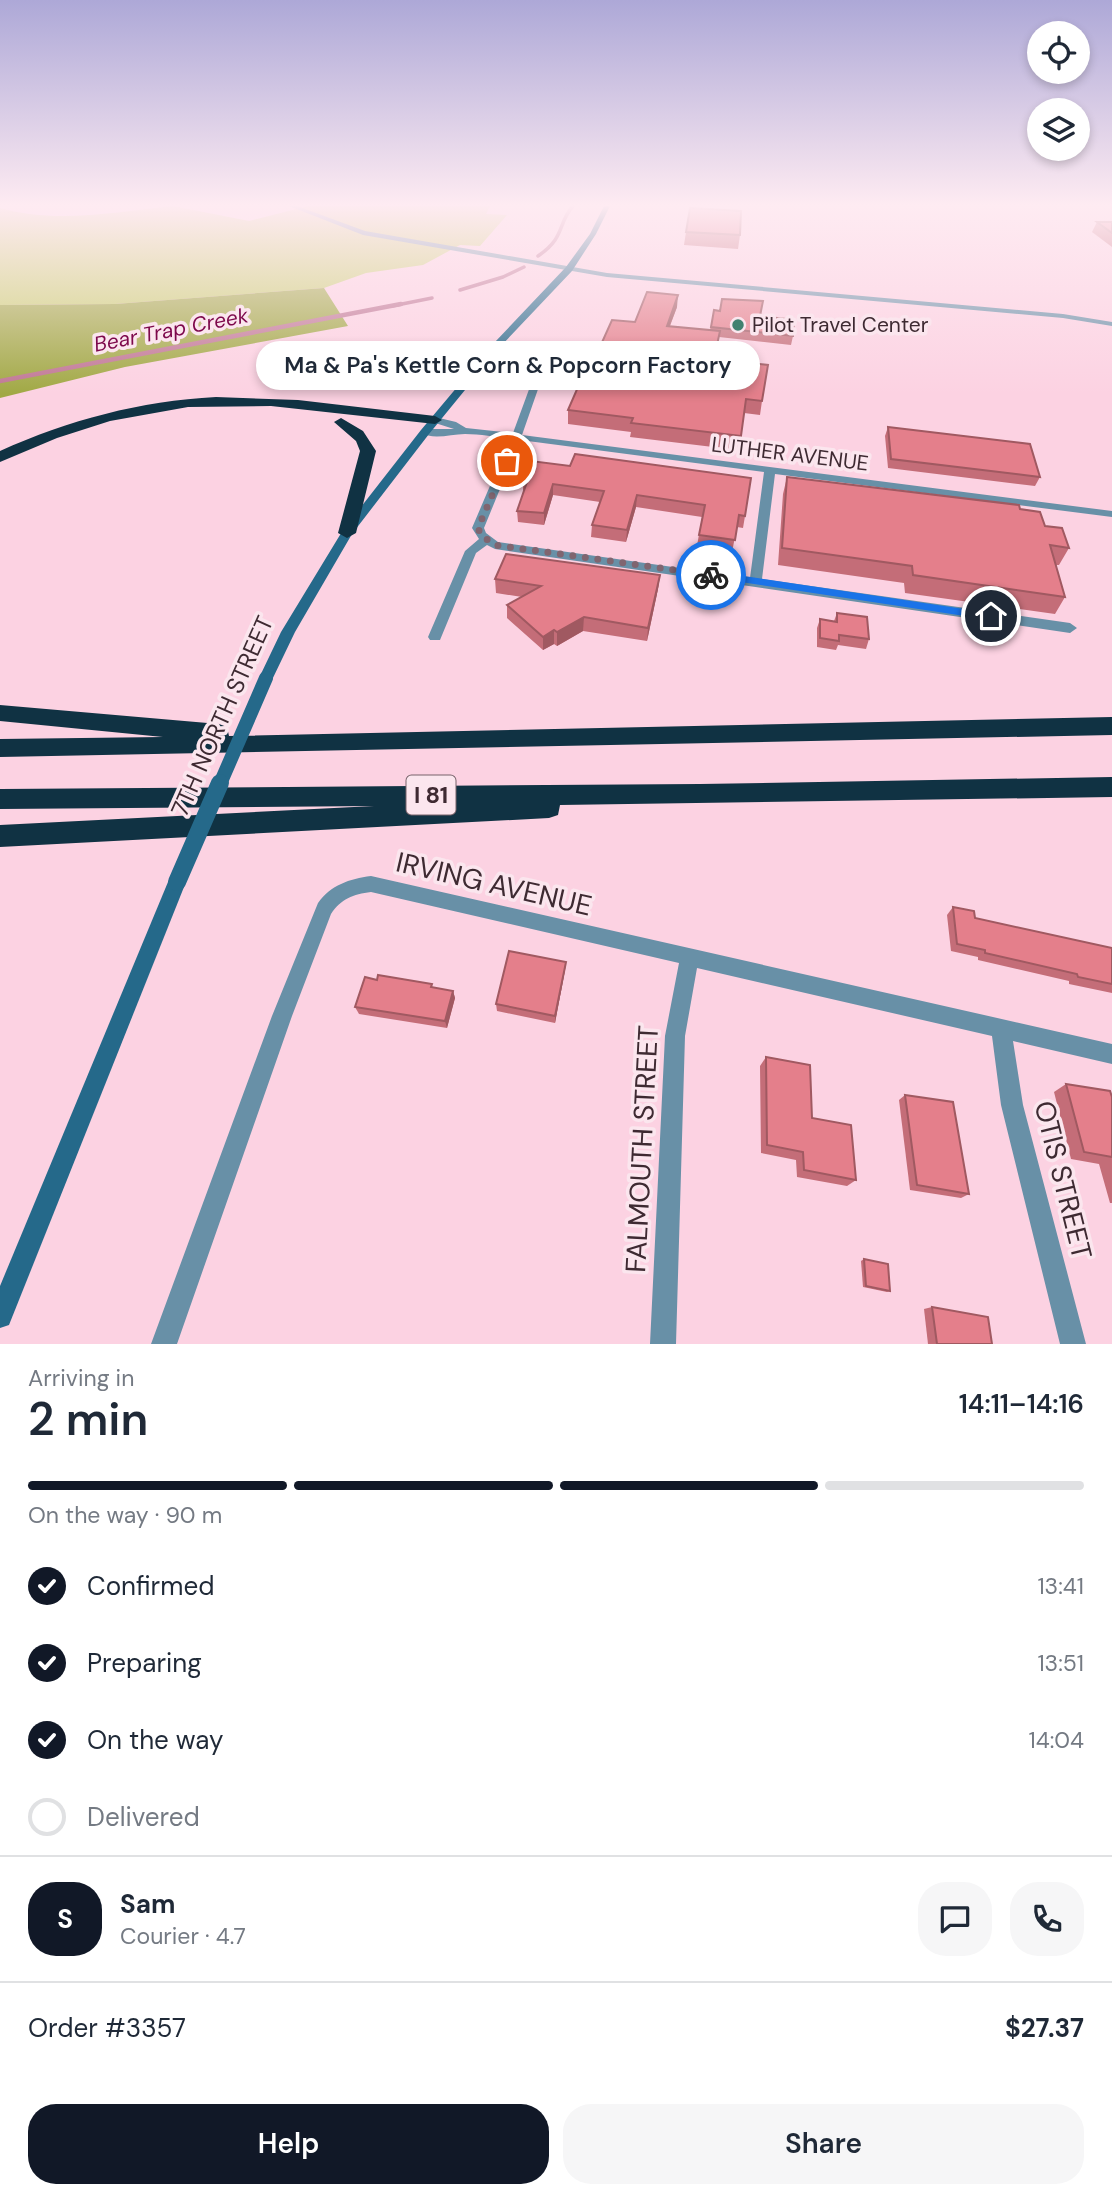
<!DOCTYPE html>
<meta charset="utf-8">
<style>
body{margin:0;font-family:"DM Sans",sans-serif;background:#f6f6f7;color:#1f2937;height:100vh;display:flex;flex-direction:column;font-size:26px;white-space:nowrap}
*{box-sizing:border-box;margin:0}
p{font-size:23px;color:#747a83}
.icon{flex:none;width:38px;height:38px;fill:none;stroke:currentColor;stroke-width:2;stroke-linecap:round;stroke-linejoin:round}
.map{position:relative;height:1344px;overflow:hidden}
.details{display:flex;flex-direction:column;background:#fff;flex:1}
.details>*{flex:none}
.fabs{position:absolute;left:1027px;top:21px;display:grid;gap:14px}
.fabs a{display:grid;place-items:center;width:63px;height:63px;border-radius:50%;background:#fff;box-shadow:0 4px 10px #0003;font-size:35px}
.pin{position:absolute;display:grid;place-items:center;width:60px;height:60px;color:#fff;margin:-30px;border:4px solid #fff;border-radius:50%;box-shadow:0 2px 7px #0007}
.courier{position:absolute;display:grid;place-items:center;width:70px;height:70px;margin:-35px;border:5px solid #1a73e8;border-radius:50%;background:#fff;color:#222;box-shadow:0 2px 9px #0007}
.bubble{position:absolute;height:49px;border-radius:24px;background:#fff;box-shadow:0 4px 10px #0003;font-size:23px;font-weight:600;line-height:49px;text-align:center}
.summary em{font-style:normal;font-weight:600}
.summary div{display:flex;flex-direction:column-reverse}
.summary{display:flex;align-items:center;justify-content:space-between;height:119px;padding:0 28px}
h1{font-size:46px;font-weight:600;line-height:52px}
.bar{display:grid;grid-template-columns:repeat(4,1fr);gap:10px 7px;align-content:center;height:84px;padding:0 28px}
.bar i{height:9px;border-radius:5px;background:#e0e1e3}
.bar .on{background:#111827}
.bar p{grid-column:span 4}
.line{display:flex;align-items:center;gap:18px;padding:0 28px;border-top:2px solid #e0e1e3}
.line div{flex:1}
.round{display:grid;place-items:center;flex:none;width:74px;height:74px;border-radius:28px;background:#f6f6f7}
ol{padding:0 28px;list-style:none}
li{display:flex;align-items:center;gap:21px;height:77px}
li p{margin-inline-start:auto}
li .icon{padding:7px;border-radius:50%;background:#111827;color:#fff;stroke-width:4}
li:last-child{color:#747a83}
li i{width:38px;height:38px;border:4px solid #e0e1e3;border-radius:50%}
.primary-button{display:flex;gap:14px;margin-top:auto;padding:14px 28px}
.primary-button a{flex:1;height:80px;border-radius:28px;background:#111827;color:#fff;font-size:28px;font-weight:600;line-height:80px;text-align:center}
.primary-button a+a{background:#f6f6f7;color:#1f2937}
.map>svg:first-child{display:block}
.green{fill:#c8d070}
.forest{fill:#a1a945}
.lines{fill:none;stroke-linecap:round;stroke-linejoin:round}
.stream-far1{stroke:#bf7694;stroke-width:3.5}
.stream{stroke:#bf7694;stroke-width:4.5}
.street{fill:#6890a7;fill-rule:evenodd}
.secondary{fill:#25698a;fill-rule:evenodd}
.highway{fill:#103243;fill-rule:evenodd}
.secondary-bridge-far1{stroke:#25698a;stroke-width:14}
.secondary-bridge{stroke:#25698a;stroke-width:18}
.wall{fill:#c46d78}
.shaded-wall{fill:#a05961}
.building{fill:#e47f8b;stroke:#a05961;stroke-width:2}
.route{fill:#1a73e8}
.done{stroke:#806570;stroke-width:7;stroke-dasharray:0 12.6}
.poi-dot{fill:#41816f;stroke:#fbe6ee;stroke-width:2.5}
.labels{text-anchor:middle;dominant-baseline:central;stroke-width:7;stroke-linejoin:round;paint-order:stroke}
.far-poi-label{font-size:21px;fill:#3e2a32;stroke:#fbe6ee;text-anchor:start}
.far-water-label{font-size:21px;font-style:italic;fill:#7d084b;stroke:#fbe6ee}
.far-street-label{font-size:21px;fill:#3e2a32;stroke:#fbe6ee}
.shield{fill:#fbe6ee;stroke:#77626a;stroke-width:2}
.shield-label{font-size:23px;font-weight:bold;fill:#3e2a32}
.street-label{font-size:24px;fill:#3e2a32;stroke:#fbe6ee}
.near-street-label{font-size:28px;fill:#3e2a32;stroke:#fbe6ee}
</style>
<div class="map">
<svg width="1112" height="1344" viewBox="0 0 1112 1344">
<rect width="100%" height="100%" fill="#fcd2e2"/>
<!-- green -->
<path class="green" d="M173,206L249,221L308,206H490L486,214L507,215L480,246L460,245L423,265L366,273L324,288L115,304L0,305V208C55,224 116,212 173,206Z"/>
<!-- forest -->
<path class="forest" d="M324,288L348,326L125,367L0,398V305L115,304Z"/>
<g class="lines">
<!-- stream-far1 -->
<g class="stream-far1">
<path d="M538,256C566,237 557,224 573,206"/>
<path d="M460,290L503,277L524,267"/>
<path d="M392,306L432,298"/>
</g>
<!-- stream -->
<path class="stream" d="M0,381L401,304"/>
<!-- street -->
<g class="street">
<path d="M289,206H297L365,231L607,273L1063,314L1112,322V326L1063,318L607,277L363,235Z"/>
<path d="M498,341L551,352L522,435L1112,511V517L775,474L762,579L1070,623L1077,628L1070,633L495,549L487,545L476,553L440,640H430L428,637L465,551L479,539L472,528L510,439C496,437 480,434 465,434C450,434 433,441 420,432L425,429H454L432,422L430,420L435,417L456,422L466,428L513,433L542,354L495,346V342ZM520,440L764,472L750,578L498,542L486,533L484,528Z"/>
<path d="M371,876L1112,1044V1064L1013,1041L1023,1105L1086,1344H1060L1001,1105L992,1036L697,968L685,1036L676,1344H650L665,1036L679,963L371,892C353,894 341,899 331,914L292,1016L177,1344H151L272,1016L318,903C331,885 349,879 371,876Z"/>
</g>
<!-- secondary -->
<g class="secondary">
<path d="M604,206H610L596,234L572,271L501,346L429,434L352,534L295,632L271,682H261L259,678L281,632L343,530L421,430L495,342L566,267L590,234Z"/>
<path d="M177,874L183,876L186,882L9,1325L0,1328V1286L168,882L171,876Z"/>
</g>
<!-- highway -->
<g class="highway">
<path d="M216,397L298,400L435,416L442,420L435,424L271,406L188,407L110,421L57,438L0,462V451C69,420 140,401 216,397Z"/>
<path d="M341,418L363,431L376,451L356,533L347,538L338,533L360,451L356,441L334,422Z"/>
<path d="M0,705L219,724L227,727L229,736L1112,717V735L0,757V739L163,737L0,721Z"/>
<path d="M1112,777V797L560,805L558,815L549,818L0,847V825L374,806L0,809V789L700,784Z"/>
</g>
<!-- secondary-bridge-far1 -->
<path class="secondary-bridge-far1" d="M220,784L266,678"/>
<!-- secondary-bridge -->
<path class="secondary-bridge" d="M177,882L220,783"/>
</g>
<!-- wall -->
<g class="wall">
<path d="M1097,222H1112V247L1092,232Z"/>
<path d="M686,232L740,235L738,249L684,245Z"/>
<path d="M677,307L670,326L710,330L714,310L760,316L793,336L791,345L719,337L715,359L762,401L760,415L744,413L738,450L630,437L631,432L568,424V410L582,387L635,322Z"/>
<path d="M888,427L1040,477L1035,486L888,468L885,436Z"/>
<path d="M570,466L745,516L743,528L737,527L732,552L697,546L702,517L636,507L626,542L591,537L592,525L600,502L553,495L544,525L518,522L517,511L524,490H523V478Z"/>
<path d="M787,477L1020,509L1045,526L1069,548L1059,565H1056L1065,597L1055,614L905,593L904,583L778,565L783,494Z"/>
<path d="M660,575L658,589L647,641L583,631L557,646L554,644L543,650L507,618V605L522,597L496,593L495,579Z"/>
<path d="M837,613L869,639L866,649L838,645L836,650L817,647V628L820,619L834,621Z"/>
<path d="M953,907L975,918L1112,948V993L1069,984V981L978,960V957L951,951L947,915Z"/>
<path d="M566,962L565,970L555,1023L497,1011L496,1004Z"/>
<path d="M433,988L453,991L455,998L447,1028L359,1014L355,1007Z"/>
<path d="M766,1057L812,1118L856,1180L847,1186L797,1177L796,1160L761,1153L760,1066Z"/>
<path d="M1066,1084L1112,1097V1203H1110L1099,1164L1071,1159L1054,1092Z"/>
<path d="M905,1095L969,1194L961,1198L910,1190L899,1100Z"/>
<path d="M864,1259L890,1291L887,1292L863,1287L861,1261Z"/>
<path d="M932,1307L992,1344H928L924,1309Z"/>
</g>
<!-- shaded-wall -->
<g class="shaded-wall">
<path d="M678,295L677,307L665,338L667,326Z"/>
<path d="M553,484V495L544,525V513Z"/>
<path d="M637,495L636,507L626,542L627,530Z"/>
<path d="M660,575L658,589L647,641L648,628Z"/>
<path d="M584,617L583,631L557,646V632Z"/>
<path d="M554,630V644L543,650V637Z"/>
<path d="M566,962L565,970L555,1023V1016Z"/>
<path d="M453,991L455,998L447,1028L445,1021Z"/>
</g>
<!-- building -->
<g class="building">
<path d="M690,208L741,211L740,235L686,232Z"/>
<path d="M1097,222H1112V233Z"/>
<path d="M647,292L678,295L667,326L720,331L714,359L768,365L762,401L746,399L741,436L631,423L633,418L568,410L578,387H582L612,320L635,322Z"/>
<path d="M722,299L763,301L760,316L794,320L793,336L711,327L714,310L720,311Z"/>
<path d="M888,427L1030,444L1040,477L891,459Z"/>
<path d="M575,454L751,478L745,516L739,515L735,540L699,535L705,505L637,495L627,530L592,525L604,491L553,484L544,513L517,511L528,479L523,478L531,461L570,466Z"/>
<path d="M787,477L1019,505L1020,509L1040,512L1045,526L1062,528L1069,548L1050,545L1065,597L913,575L912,566L782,548Z"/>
<path d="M506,554L660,575L648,628L584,617L557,632L554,630L543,637L507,605L541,586L495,579Z"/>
<path d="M837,613L867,617L869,639L839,635V641L820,638V619L837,622Z"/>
<path d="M953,907L974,911L975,918L1112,948V984L1078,977L1077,974L985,953V950L957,944Z"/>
<path d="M509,951L566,962L555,1016L496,1004Z"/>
<path d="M378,975L432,984L431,987L453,991L445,1021L355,1007L365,977L377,980Z"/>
<path d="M766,1057L810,1065L812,1118L851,1125L856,1180L804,1170L803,1152L767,1145Z"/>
<path d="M1066,1084L1110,1091L1112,1097V1157L1084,1152Z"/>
<path d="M905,1095L953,1102L969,1194L917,1185Z"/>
<path d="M864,1259L888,1264L890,1291L866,1286Z"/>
<path d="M932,1307L988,1317L992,1344H937Z"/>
</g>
<!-- sky -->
<linearGradient id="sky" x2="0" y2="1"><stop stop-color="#ada8d7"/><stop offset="0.52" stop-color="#feebf2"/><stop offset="1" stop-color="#feebf2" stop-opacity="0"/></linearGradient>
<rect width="1112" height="394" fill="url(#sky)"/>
<!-- route -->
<path class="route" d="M711,571L991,613L997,616L991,620L708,577L706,575Z"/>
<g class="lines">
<!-- done -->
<path class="done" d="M507,461L478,528L481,535L495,545L711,575"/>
</g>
<!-- markers -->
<circle class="poi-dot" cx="738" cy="325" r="7"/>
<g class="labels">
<!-- far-poi labels -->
<g class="far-poi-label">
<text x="752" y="325">Pilot Travel Center</text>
</g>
<!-- far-water labels -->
<g class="far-water-label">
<text transform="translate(171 330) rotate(-11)">Bear Trap Creek</text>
</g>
<!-- far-street labels -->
<g class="far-street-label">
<text transform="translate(790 454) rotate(7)">LUTHER AVENUE</text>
</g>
<!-- shield labels -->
<rect class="shield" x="406.5" y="775.5" width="49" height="39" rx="5"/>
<g class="shield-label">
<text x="431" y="795">I 81</text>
</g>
<!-- street labels -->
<g class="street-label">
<text transform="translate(222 716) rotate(-66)">7TH NORTH STREET</text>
</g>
<!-- near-street labels -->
<g class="near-street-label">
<text transform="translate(494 884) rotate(13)">IRVING AVENUE</text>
<text transform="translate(642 1149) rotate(-87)">FALMOUTH STREET</text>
<text transform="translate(1063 1180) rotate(76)">OTIS STREET</text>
</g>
</g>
</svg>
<div class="fabs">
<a><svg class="icon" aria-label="locate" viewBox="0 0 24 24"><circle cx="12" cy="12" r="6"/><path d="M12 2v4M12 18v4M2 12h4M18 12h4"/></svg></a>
<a><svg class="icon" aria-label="layers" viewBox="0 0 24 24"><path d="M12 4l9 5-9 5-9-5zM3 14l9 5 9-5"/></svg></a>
</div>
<div class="pin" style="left:507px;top:461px;background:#ea580c"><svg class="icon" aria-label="bag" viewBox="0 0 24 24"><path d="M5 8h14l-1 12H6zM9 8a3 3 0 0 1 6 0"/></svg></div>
<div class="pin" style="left:991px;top:616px;background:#1f2937"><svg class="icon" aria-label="home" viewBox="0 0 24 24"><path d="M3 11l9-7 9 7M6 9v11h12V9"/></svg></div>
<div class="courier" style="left:711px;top:575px"><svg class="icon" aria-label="bike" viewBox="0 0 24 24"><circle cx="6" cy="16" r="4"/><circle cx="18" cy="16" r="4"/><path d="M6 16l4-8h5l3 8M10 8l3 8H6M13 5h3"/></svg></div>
<div class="bubble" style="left:256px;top:341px;width:504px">Ma &amp; Pa's Kettle Corn &amp; Popcorn Factory</div>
</div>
<section class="details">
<div class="summary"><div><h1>2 min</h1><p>Arriving in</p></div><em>14:11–14:16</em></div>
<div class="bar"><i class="on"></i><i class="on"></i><i class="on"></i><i></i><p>On the way · 90 m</p></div>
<ol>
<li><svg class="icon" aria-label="check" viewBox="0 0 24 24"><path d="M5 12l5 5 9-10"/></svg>Confirmed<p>13:41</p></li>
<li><svg class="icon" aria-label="check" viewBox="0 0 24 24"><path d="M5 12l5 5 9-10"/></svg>Preparing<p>13:51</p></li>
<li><svg class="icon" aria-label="check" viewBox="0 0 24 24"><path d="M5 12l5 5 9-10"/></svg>On the way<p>14:04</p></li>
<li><i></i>Delivered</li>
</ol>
<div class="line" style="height:126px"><b class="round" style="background:#111827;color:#fff">S</b><div><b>Sam</b><p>Courier · 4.7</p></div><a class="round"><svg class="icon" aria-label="chat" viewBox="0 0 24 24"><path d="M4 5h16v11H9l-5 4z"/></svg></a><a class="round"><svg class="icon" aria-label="phone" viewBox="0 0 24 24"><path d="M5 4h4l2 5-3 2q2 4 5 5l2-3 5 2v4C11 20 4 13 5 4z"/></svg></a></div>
<div class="line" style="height:91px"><div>Order #3357</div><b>$27.37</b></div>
<div class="primary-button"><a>Help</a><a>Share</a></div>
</section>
